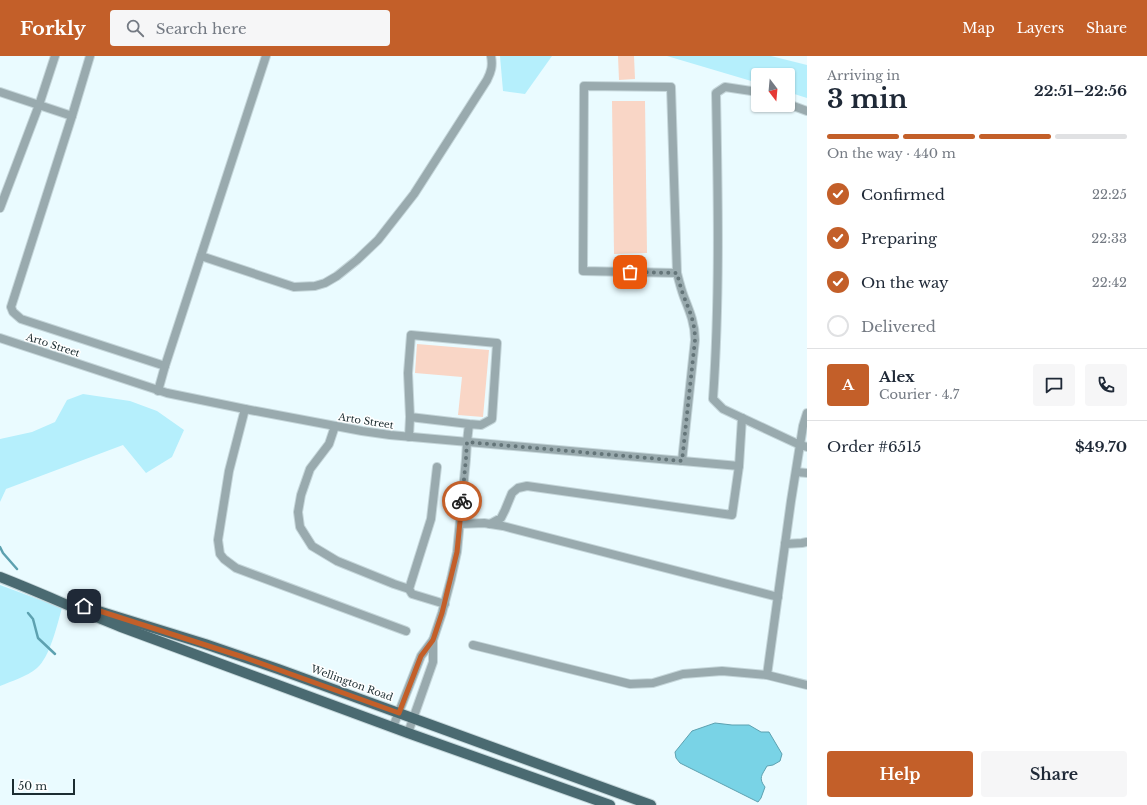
<!DOCTYPE html>
<meta charset="utf-8">
<style>
body{margin:0;font-family:"Libre Baskerville",serif;background:#f6f6f7;color:#1f2937;height:100vh;display:flex;flex-direction:column;font-size:15px;white-space:nowrap}
*{box-sizing:border-box;margin:0}
p{font-size:13px;color:#747a83}
.icon{flex:none;width:22px;height:22px;fill:none;stroke:currentColor;stroke-width:2;stroke-linecap:round;stroke-linejoin:round}
.map{position:relative;flex:1;overflow:hidden}
.details{display:flex;flex-direction:column;background:#fff;width:340px}
.details>*{flex:none}
.needle{width:26px;rotate:164deg}
.buttons{position:absolute;left:751px;top:12px;display:grid;gap:8px}
.buttons a{display:grid;place-items:center;width:44px;height:44px;border-radius:4px;background:#fff;box-shadow:0 1px 3px #0004;font-size:20px}
.scale{position:absolute;left:12px;bottom:10px;width:63px;box-sizing:border-box;padding-left:4px;border:2px solid #1c2d31;border-top:0;font-size:11px;line-height:14px;white-space:nowrap;color:#1c2d31;-webkit-text-stroke:3px #fff;paint-order:stroke}
.pin{position:absolute;display:grid;place-items:center;width:34px;height:34px;color:#fff;margin:-17px;border-radius:8px;box-shadow:0 2px 6px #0006}
.courier{position:absolute;display:grid;place-items:center;width:40px;height:40px;margin:-20px;border:3px solid #c35f29;border-radius:50%;background:#fff;color:#222;box-shadow:0 1px 5px #0007}
.summary em{font-style:normal;font-weight:700}
.summary div{display:flex;flex-direction:column-reverse}
.summary{display:flex;align-items:center;justify-content:space-between;height:68px;padding:0 20px}
h1{font-size:26px;font-weight:700;line-height:30px}
.bar{display:grid;grid-template-columns:repeat(4,1fr);gap:6px 4px;align-content:center;height:48px;padding:0 20px}
.bar i{height:5px;border-radius:3px;background:#e0e1e3}
.bar .on{background:#c35f29}
.bar p{grid-column:span 4}
.line{display:flex;align-items:center;gap:10px;padding:0 20px;border-top:1px solid #e0e1e3}
.line div{flex:1}
.round{display:grid;place-items:center;flex:none;width:42px;height:42px;border-radius:4px;background:#f6f6f7}
ol{padding:0 20px;list-style:none}
li{display:flex;align-items:center;gap:12px;height:44px}
li p{margin-inline-start:auto}
li .icon{padding:4px;border-radius:50%;background:#c35f29;color:#fff;stroke-width:4}
li:last-child{color:#747a83}
li i{width:22px;height:22px;border:2px solid #e0e1e3;border-radius:50%}
.button{display:flex;gap:8px;margin-top:auto;padding:8px 20px}
.button a{flex:1;height:46px;border-radius:4px;background:#c35f29;color:#fff;font-size:16px;font-weight:700;line-height:46px;text-align:center}
.button a+a{background:#f6f6f7;color:#1f2937}
header{display:flex;align-items:center;gap:24px;box-sizing:border-box;height:56px;padding:0 20px;background:#c35f29;color:#fff}
header strong{font-size:19px}
nav{display:flex;gap:22px;margin-inline-start:auto;font-size:14px}
.search{width:280px;height:36px;background:#f6f6f7;display:flex;align-items:center;gap:10px;box-sizing:border-box;padding:0 14px;border-radius:4px;color:#747a83;font-size:15px}
main{display:flex;flex:1;min-height:0}
.map>svg:first-child{display:block}
.green{fill:#b5effc}
.water{fill:#79d3e6;stroke:#5da1b0}
.lines{fill:none;stroke-linecap:round;stroke-linejoin:round}
.stream{stroke:#5da1b0;stroke-width:2.5}
.building{fill:#f9d6c6}
.minor-casing{stroke:#c5d6da;stroke-width:10}
.major-casing{stroke:#c5d6da;stroke-width:12}
.minor{stroke:#99aaae;stroke-width:8}
.major{stroke:#4a6a71;stroke-width:10}
.done{stroke:#647579;stroke-width:4;stroke-dasharray:0 7.2}
.route{stroke:#c35f29;stroke-width:5}
.labels{text-anchor:middle;dominant-baseline:central;stroke-width:3;stroke-linejoin:round;paint-order:stroke}
.street-label{font-size:10px;fill:#1c2d31;stroke:#fff}
</style>
<header>
<strong>Forkly</strong>
<div class="search"><svg class="icon" aria-label="search" viewBox="0 0 24 24"><circle cx="10" cy="10" r="6"/><path d="M15 15l6 6"/></svg>Search here</div>
<nav><a>Map</a><a>Layers</a><a>Share</a></nav>
</header>
<main>
<div class="map">
<svg width="807" height="749" viewBox="0 0 807 749">
<rect width="100%" height="100%" fill="#eafbff"/>
<!-- green -->
<g class="green">
<path d="M500,0H552L525,38L503,35Z"/>
<path d="M667,0H771L807,9V42L788,36V19H758V27Z"/>
<path d="M83,338L130,345L157,355L184,374L172,401L146,417L123,389L6,433L0,446V383L32,376L55,366L67,344Z"/>
<path d="M0,529L62,552C57,569 50,601 37,612C26,621 12,625 0,630Z"/>
</g>
<!-- water -->
<path class="water" d="M715,667L732,669H749L761,676H769L782,698L780,705L773,709L767,710C762,719 758,722 765,731L761,742L758,746L680,707L676,702L675,696L692,675Z"/>
<g class="lines">
<!-- stream -->
<g class="stream">
<path d="M0,491L3,497L17,513"/>
<path d="M28,557L33,563L38,582L55,598"/>
</g>
</g>
<!-- building -->
<g class="building">
<path d="M618,0H634L635,23L619,24Z"/>
<path d="M612,45H645L647,197L614,198Z"/>
<path d="M417,288L489,294L483,361L458,359L462,321L415,317Z"/>
</g>
<g class="lines">
<defs>
<g id="minor">
<path d="M90,0L72,60L11,251L13,256L21,263L165,310"/>
<path d="M0,36L72,60"/>
<path d="M758,36L725,31L716,37C718,139 720,241 713,343L723,353L800,389L807,391"/>
<path d="M788,48L807,55"/>
<path d="M0,152L39,49L55,0"/>
<path d="M201,200L294,231L315,230L325,227L337,220L357,204L378,184L414,138L487,24C491,16 493,10 491,0"/>
<path d="M677,217L583,215L584,30L671,31L677,217C679,225 681,233 684,241C690,256 695,268 695,284L682,405"/>
<path d="M0,282L167,337L245,353L362,375L390,379L739,410"/>
<path d="M158,335L165,310L266,0"/>
<path d="M245,353L229,415L218,484L220,498L224,503L236,512L406,575"/>
<path d="M807,357L803,370L791,445L767,619L807,629"/>
<path d="M335,370L329,388L310,413L301,439L298,456L300,471L312,490L337,505L394,528L409,533"/>
<path d="M409,381L410,361"/>
<path d="M437,411L431,463L409,533L412,538L445,548"/>
<path d="M796,416L807,417"/>
<path d="M460,468L484,467L503,470L778,541"/>
<path d="M490,468L501,462L505,454L512,437L518,432L527,430L732,459L739,410L742,362"/>
<path d="M785,488L802,487L807,486"/>
<path d="M473,589L630,628L653,627L683,618L722,615L767,619"/>
<path d="M393,671L421,600L433,584L442,557L451,523L457,496L466,403L467,386L469,368L410,361L408,317L411,279L497,287L492,363L481,369L469,368"/>
<path d="M408,677L433,606V584"/>
</g>
<g id="major">
<path d="M0,521C41,537 80,555 121,571L408,677L610,749"/>
<path d="M92,553L205,588L278,613L651,749"/>
</g>
</defs>
<!-- minor casing -->
<use href="#minor" class="minor-casing"/>
<!-- major casing -->
<use href="#major" class="major-casing"/>
<!-- minor -->
<use href="#minor" class="minor"/>
<!-- major -->
<use href="#major" class="major"/>
</g>
<g class="lines">
<!-- done -->
<path class="done" d="M462,445L466,402L467,386L682,405L695,284C695,267 690,256 684,241C681,233 679,225 677,217L630,216"/>
<!-- route -->
<path class="route" d="M84,550L243,601L399,657L421,600L433,584L442,557L457,496L462,445"/>
</g>
<g class="labels">
<!-- street labels -->
<g class="street-label">
<text transform="translate(53 289) rotate(18)">Arto Street</text>
<text transform="translate(366 365) rotate(9)">Arto Street</text>
<text transform="translate(352 627) rotate(20)">Wellington Road</text>
</g>
</g>
</svg>
<div class="buttons">
<a><svg class="needle" viewBox="-14 -14 28 28"><path d="M0-13l5 13h-10z" fill="#e53935"/><path d="M0 13l5-13h-10z" fill="#747a83"/></svg></a>
</div>
<div class="scale">50 m</div>
<div class="pin" style="left:630px;top:216px;background:#ea580c"><svg class="icon" aria-label="bag" viewBox="0 0 24 24"><path d="M5 8h14l-1 12H6zM9 8a3 3 0 0 1 6 0"/></svg></div>
<div class="pin" style="left:84px;top:550px;background:#1f2937"><svg class="icon" aria-label="home" viewBox="0 0 24 24"><path d="M3 11l9-7 9 7M6 9v11h12V9"/></svg></div>
<div class="courier" style="left:462px;top:445px"><svg class="icon" aria-label="bike" viewBox="0 0 24 24"><circle cx="6" cy="16" r="4"/><circle cx="18" cy="16" r="4"/><path d="M6 16l4-8h5l3 8M10 8l3 8H6M13 5h3"/></svg></div>
</div>
<section class="details">
<div class="summary"><div><h1>3 min</h1><p>Arriving in</p></div><em>22:51–22:56</em></div>
<div class="bar"><i class="on"></i><i class="on"></i><i class="on"></i><i></i><p>On the way · 440 m</p></div>
<ol>
<li><svg class="icon" aria-label="check" viewBox="0 0 24 24"><path d="M5 12l5 5 9-10"/></svg>Confirmed<p>22:25</p></li>
<li><svg class="icon" aria-label="check" viewBox="0 0 24 24"><path d="M5 12l5 5 9-10"/></svg>Preparing<p>22:33</p></li>
<li><svg class="icon" aria-label="check" viewBox="0 0 24 24"><path d="M5 12l5 5 9-10"/></svg>On the way<p>22:42</p></li>
<li><i></i>Delivered</li>
</ol>
<div class="line" style="height:72px"><b class="round" style="background:#c35f29;color:#fff">A</b><div><b>Alex</b><p>Courier · 4.7</p></div><a class="round"><svg class="icon" aria-label="chat" viewBox="0 0 24 24"><path d="M4 5h16v11H9l-5 4z"/></svg></a><a class="round"><svg class="icon" aria-label="phone" viewBox="0 0 24 24"><path d="M5 4h4l2 5-3 2q2 4 5 5l2-3 5 2v4C11 20 4 13 5 4z"/></svg></a></div>
<div class="line" style="height:52px"><div>Order #6515</div><b>$49.70</b></div>
<div class="button"><a>Help</a><a>Share</a></div>
</section>
</main>
